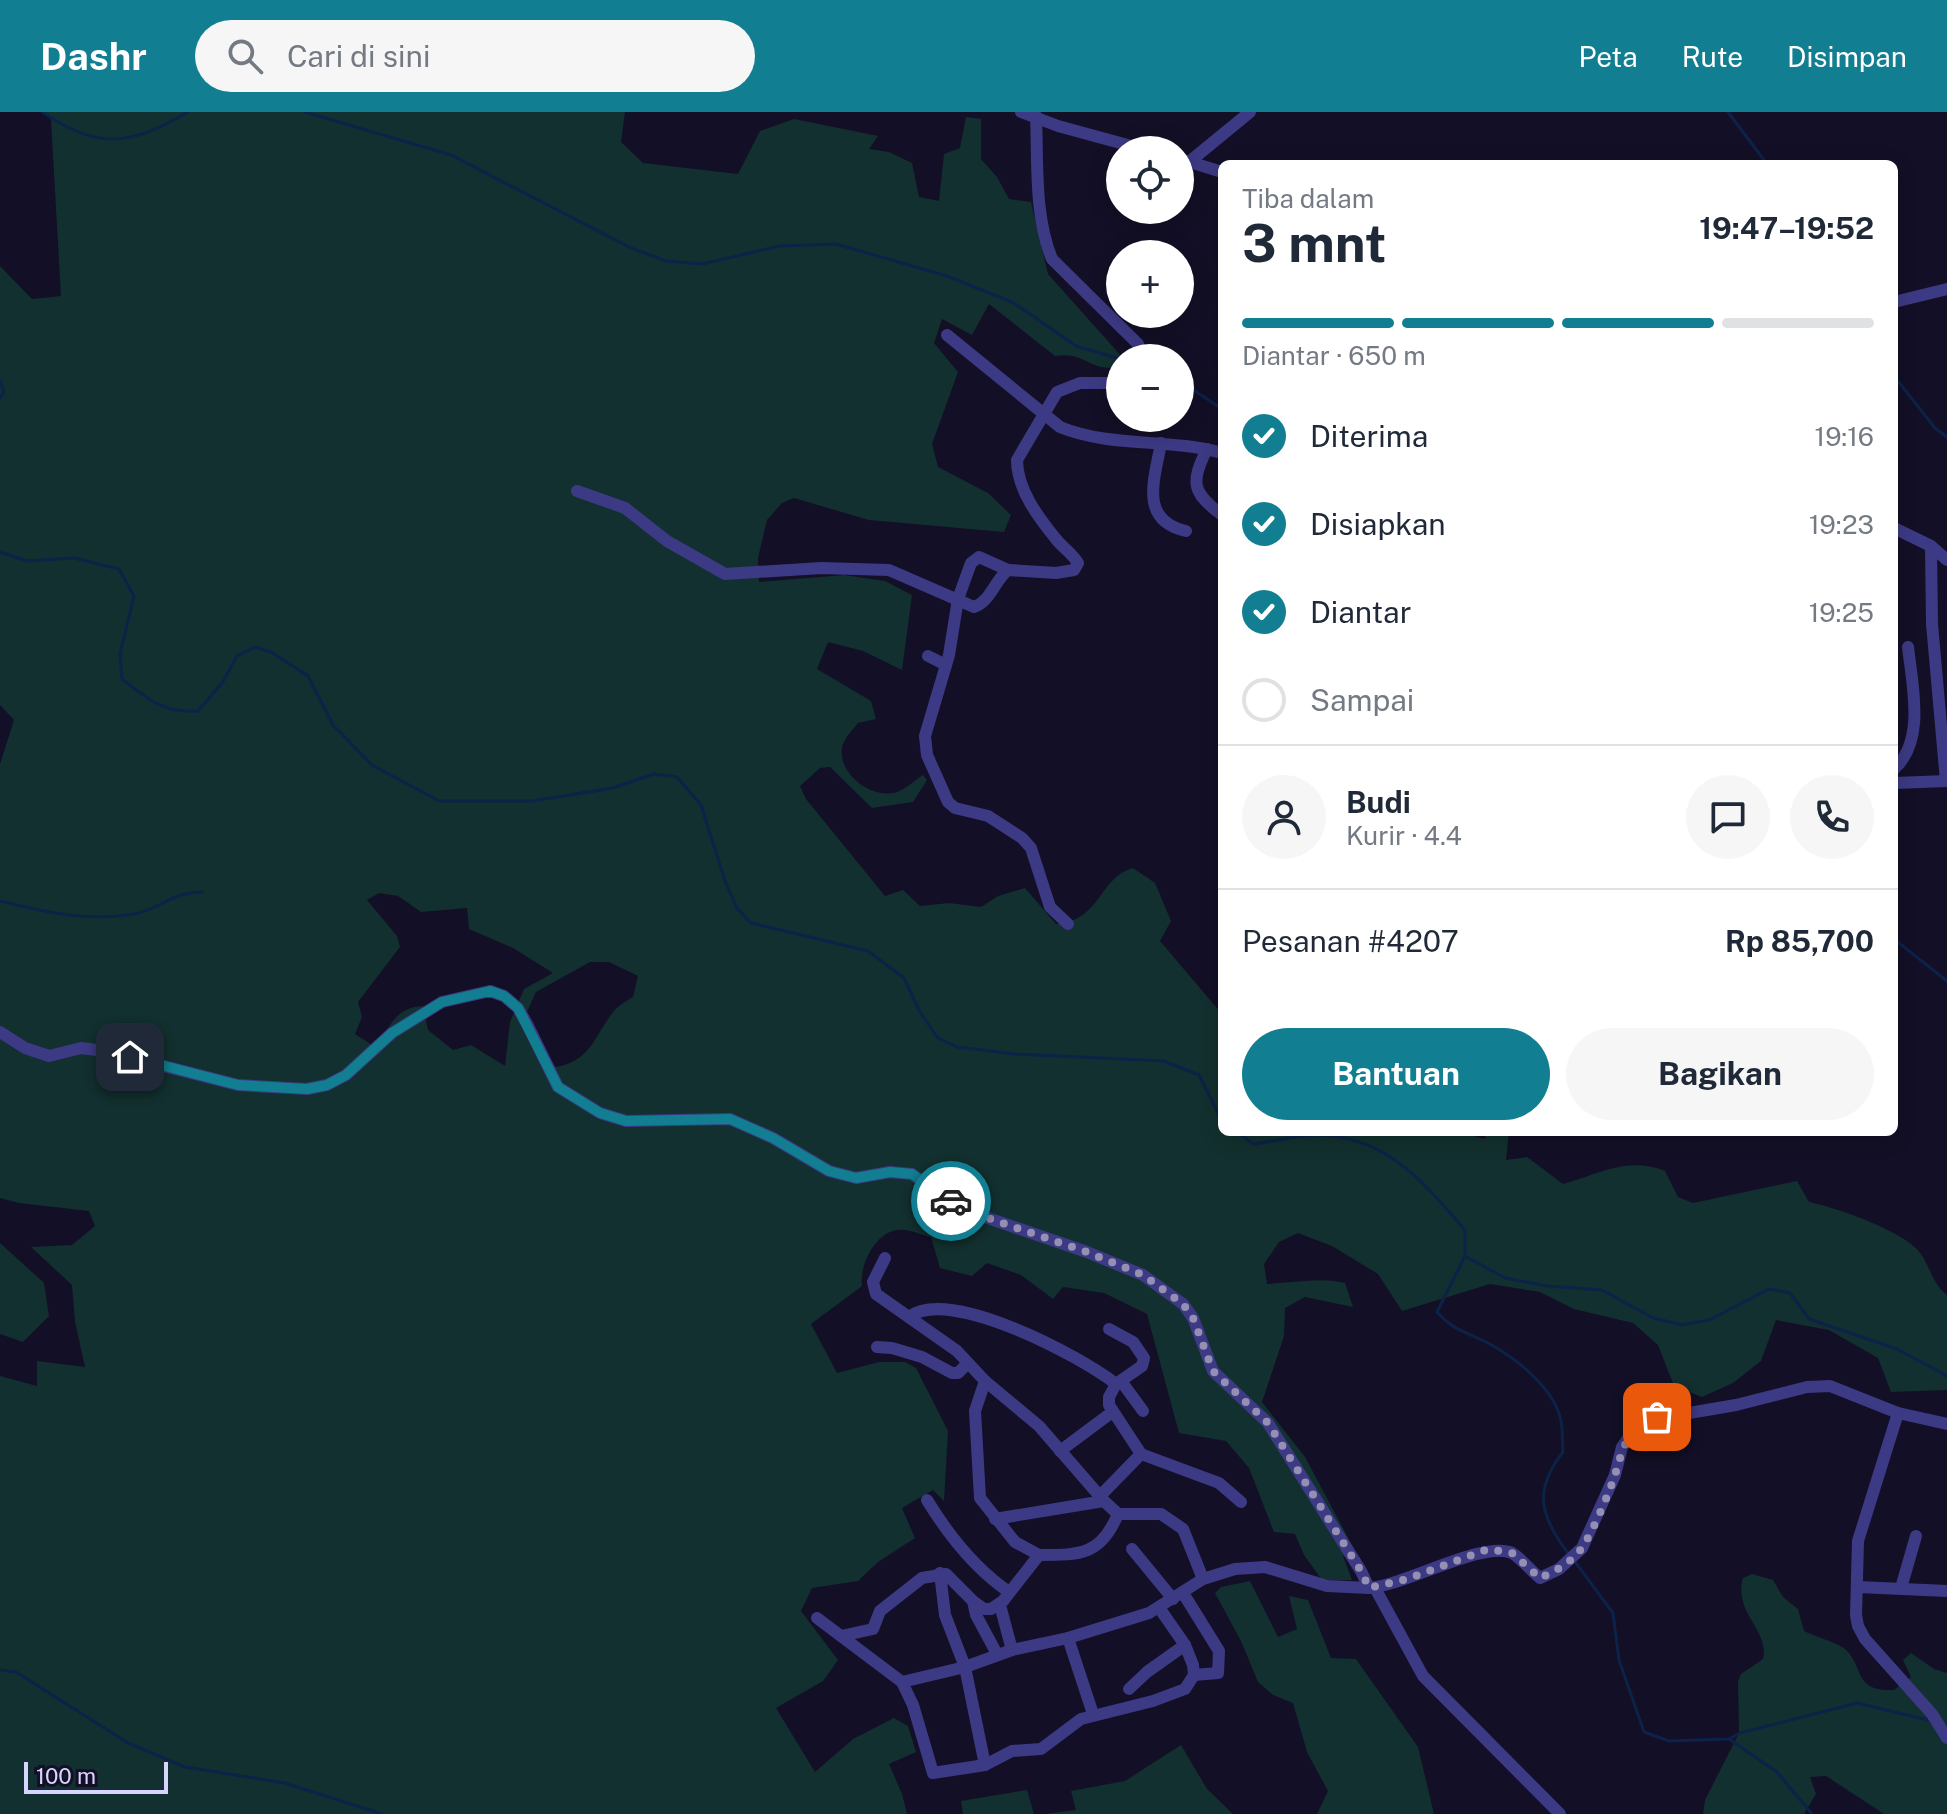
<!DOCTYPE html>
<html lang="id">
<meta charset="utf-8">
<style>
body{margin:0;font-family:"Public Sans",sans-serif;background:#f6f6f7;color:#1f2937;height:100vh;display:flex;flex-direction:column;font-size:30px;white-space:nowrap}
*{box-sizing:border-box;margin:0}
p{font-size:26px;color:#747a83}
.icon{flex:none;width:44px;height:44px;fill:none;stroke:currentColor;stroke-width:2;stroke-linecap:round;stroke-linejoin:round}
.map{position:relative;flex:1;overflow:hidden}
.side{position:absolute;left:1218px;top:48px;width:680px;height:976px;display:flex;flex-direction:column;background:#fff;border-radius:12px;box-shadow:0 4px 20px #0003}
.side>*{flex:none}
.fabs{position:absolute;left:1106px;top:24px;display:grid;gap:16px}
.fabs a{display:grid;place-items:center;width:88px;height:88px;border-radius:50%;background:#fff;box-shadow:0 4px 20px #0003;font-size:40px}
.scale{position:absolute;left:24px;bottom:20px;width:144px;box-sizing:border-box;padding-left:8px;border:4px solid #d9d4ff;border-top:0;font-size:22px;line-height:28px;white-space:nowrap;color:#d9d4ff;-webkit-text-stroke:6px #130f26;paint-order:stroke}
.pin{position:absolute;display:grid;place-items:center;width:68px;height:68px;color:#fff;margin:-34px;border-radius:16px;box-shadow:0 4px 12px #0006}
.courier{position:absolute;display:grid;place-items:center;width:80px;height:80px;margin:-40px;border:6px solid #117e91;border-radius:50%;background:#fff;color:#222;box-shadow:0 2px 10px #0007}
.head em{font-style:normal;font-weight:700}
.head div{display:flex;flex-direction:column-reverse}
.head{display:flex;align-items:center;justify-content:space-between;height:136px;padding:0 24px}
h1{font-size:52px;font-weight:700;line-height:60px}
.bar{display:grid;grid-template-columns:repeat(4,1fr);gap:12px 8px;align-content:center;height:96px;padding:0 24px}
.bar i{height:10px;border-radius:6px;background:#e0e1e3}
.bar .current{background:#117e91}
.bar p{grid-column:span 4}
.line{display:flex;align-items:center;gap:20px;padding:0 24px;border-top:2px solid #e0e1e3}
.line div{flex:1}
.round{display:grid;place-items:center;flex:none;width:84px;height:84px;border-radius:42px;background:#f6f6f7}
ol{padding:0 24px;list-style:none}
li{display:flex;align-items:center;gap:24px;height:88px}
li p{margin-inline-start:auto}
li .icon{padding:8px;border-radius:50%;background:#117e91;color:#fff;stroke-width:4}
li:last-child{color:#747a83}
li i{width:44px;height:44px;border:4px solid #e0e1e3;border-radius:50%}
.button{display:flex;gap:16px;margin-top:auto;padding:16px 24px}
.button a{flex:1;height:92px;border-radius:48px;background:#117e91;color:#fff;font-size:32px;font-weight:700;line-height:92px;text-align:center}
.button a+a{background:#f6f6f7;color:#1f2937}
header{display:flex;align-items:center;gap:48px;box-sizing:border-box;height:112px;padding:0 40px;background:#117e91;color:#fff}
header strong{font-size:38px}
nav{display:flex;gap:44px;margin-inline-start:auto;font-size:28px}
.search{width:560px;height:72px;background:#f6f6f7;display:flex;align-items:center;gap:20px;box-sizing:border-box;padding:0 28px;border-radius:44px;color:#747a83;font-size:30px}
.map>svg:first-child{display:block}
.green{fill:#12302f;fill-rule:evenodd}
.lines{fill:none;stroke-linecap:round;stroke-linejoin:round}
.stream{stroke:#0c2248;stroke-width:3}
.minor{stroke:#3d3a85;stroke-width:12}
.done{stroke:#948fb3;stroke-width:8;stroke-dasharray:0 14.4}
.route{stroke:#117e91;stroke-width:10}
</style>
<header>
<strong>Dashr</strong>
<div class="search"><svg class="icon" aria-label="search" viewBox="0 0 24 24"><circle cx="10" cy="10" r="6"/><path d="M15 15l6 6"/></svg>Cari di sini</div>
<nav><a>Peta</a><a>Rute</a><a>Disimpan</a></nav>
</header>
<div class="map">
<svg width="1947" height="1702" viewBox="0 0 1947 1702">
<rect width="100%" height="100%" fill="#130f26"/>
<!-- green -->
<g class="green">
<path d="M44,0H625L621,30L643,51L738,62L760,19L794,7L878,24L869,37L889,40L912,51L919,85L939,89L944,42L960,36L966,5L981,7V47L997,65L1009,87L1031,90L1048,162L1123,246H1120V255C1087,260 1087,239 1055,244L989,192L972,223L942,207L934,231L958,260L932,332L938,355L988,381L1011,403L1004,420L869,408L794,386L782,391L767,408L758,446L759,470L844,463L885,469L912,483L902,558L863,539L828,530L817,557L871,589L876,607L858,611C853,618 843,627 842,636C838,662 872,688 897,680C906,677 915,668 923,663L927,668L913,690L872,696L830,655L820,656L800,674L806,687L885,784L903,778L920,794L949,791L981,795L998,784L1025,776L1056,812C1101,809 1099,765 1133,756L1155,771L1171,809L1160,829L1222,902V1020H1459L1485,1027L1486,1020H1509L1506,1048L1527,1045L1563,1072C1600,1062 1626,1044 1665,1059L1678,1085L1693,1091L1797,1069L1809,1090C1835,1095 1907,1120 1921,1142C1931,1157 1932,1171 1947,1183V1278L1891,1280L1878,1246L1829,1218L1776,1208L1761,1249L1733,1271L1702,1285L1674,1274L1658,1233L1633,1211L1574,1197L1540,1180L1490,1172L1402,1199L1378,1162L1332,1134L1298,1121L1279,1130L1264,1152L1267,1172C1294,1171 1319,1165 1345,1171L1353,1195L1305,1185L1285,1196L1284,1224L1262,1290L1305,1345L1353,1435L1343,1444L1352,1468H1322L1304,1443L1295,1422L1274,1420L1249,1356L1226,1329L1179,1321L1147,1202L1104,1181L1063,1175L1053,1187L1021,1163L987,1151L972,1164L940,1156L931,1125C921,1123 908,1116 898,1118C875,1120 859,1154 862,1174L811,1212L837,1261L879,1250H905L916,1256L948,1319L944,1389L933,1378L902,1396L915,1426L878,1450L858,1469L812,1476L801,1499L838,1548L823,1569L776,1596L815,1660L853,1627L894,1606L908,1614L916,1640L889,1652L902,1682L907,1702H0V1264L37,1274V1249L85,1255L75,1210L72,1173L31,1135L72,1133L95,1114L89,1099L19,1091L0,1086V652L14,608L0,593V154L32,187L61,184L51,8ZM379,781L398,784L421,800L467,796L469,817L513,836L553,861L524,877L510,910L505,954L471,933L453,938L428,918L423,894C393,896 393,914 374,934L355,922L362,905L358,890L400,835L397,824L367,788ZM590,850H609L638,864L633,885C626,889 618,894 613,900C594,925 590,950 555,955L526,902L536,880Z"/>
<path d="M0,1131L44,1171L49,1204L23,1230L0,1222Z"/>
<path d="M1752,1462L1773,1468L1783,1485L1798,1497L1804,1519C1814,1524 1838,1531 1845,1537C1864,1554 1853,1580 1894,1578L1911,1565L1903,1548L1911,1541L1934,1557L1947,1561V1702H1884L1826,1664L1810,1665L1816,1682L1804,1702H1703L1705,1688L1739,1621L1738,1569L1741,1562L1763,1547C1770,1518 1733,1501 1743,1466Z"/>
<path d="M1250,1469L1278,1525L1297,1517L1289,1484L1308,1488L1331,1546L1356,1547L1418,1635L1434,1702H1317L1328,1679L1307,1640L1293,1591L1273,1583L1258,1570L1241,1529L1215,1481L1221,1475Z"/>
<path d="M1181,1633L1207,1677L1233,1702H1045L1076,1698L1071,1679L1125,1669Z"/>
<path d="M1027,1678L1034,1702H963L961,1689Z"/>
</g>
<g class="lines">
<!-- stream -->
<g class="stream">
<path d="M42,0C99,38 130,34 188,0"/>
<path d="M305,0L451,43L631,136L666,149L702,152L780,134L836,132L947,164L1014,191L1076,234L1120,247"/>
<path d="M1728,0L1767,52"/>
<path d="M1894,264L1935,316L1947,325"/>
<path d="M0,269L4,280L0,286"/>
<path d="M1180,269L1222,297"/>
<path d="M0,440L27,449L74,446L119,457L134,484L120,542L122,567C148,587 164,602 198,599L222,571L237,544L255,535L271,540L308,564L333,613L372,653L439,689H532L613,676L654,662L677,665L701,693L725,769L737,796L751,811L868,839L904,866L920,900L938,926L957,935L1015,942L1164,949L1199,963L1222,1009"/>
<path d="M0,789C44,800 88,810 134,802C162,797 170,780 203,780"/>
<path d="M1894,827L1947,869"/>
<path d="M1237,1020L1253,1032C1272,1030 1294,1024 1314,1023C1385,1022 1422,1069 1465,1118V1144L1437,1200C1452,1218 1469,1221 1490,1232C1517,1247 1555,1277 1561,1309C1563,1319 1562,1330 1563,1340C1533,1378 1540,1404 1568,1441"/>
<path d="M1465,1144L1505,1166L1547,1174L1602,1178L1653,1206L1682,1213L1709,1208L1769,1177L1790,1181L1809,1207L1897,1237L1947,1264"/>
<path d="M1573,1447L1613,1501L1619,1548L1644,1620L1669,1629L1729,1627L1740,1621L1857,1591L1932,1609"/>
<path d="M0,1558L16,1560L128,1631L185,1655L285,1671L382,1702"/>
<path d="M1729,1627L1777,1660L1812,1702"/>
</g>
<!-- minor -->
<g class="minor">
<path d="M1021,0L1058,14L1146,38"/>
<path d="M1036,4C1038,50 1034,103 1052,147L1138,232L1142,246"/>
<path d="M1180,47L1222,60"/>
<path d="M1189,50L1250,0"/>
<path d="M1894,190L1947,177"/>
<path d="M947,223L1060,315C1111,336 1169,326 1222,341"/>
<path d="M1161,331C1155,366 1138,408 1186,419"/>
<path d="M1207,337C1191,370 1191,380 1222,403"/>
<path d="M577,379L625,396L667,429L725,462L821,456L889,458L974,495C990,490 995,468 1008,458L1056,461L1074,458L1078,451C1072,441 1063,436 1056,427C1038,405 1017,377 1017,348L1057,280L1080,271H1120"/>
<path d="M1894,416L1931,434L1947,448"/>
<path d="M1931,434L1932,512L1946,669"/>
<path d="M1008,458L979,445L971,451L958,487L949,543L925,624L927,643L948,690L955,696L988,704L1022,726L1031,736L1050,795L1068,812"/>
<path d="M928,544L946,553"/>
<path d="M1894,657C1926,629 1912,572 1908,535"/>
<path d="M1894,671L1947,669"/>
<path d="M0,920L25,936L49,944L81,936L105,939L238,973L307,977L327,973L346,963L392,921L442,890L490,879L504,884L518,896L527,912L558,975L600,1001L626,1009L730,1007L773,1026L829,1059L856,1066L890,1060L912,1062L940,1083L973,1101L1087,1140L1143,1163L1183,1192L1193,1206L1213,1259L1268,1311L1361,1459L1369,1476C1406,1473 1484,1428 1512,1441C1521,1446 1531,1459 1540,1466L1559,1457L1582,1436L1615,1363L1622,1335L1634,1318L1648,1308L1736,1293L1807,1275L1830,1274L1898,1301L1947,1312"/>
<path d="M885,1146L873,1170L876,1182L957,1239L985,1269L1039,1314L1104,1389L1118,1402H1161L1183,1417L1203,1467"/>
<path d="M909,1205C949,1174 1080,1244 1116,1272L1109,1285V1293L1141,1342L1100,1384"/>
<path d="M1109,1217L1133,1230L1144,1246L1142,1254L1116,1272"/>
<path d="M877,1235L892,1236L922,1245L952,1261H958L968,1251"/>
<path d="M985,1269L975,1299L980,1386L1015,1430L1039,1443"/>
<path d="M1121,1269L1143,1299"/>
<path d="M1898,1301L1858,1429L1856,1503L1858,1514L1865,1527L1932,1602L1947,1626"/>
<path d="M1060,1339L1111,1301"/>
<path d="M1141,1342L1219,1371L1241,1390"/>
<path d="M927,1388C949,1424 974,1456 1009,1480"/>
<path d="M995,1407L1104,1389"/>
<path d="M1132,1437L1173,1487"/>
<path d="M940,1461L945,1503L965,1555L985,1653"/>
<path d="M1858,1475L1947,1479"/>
<path d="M1375,1476L1423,1564L1560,1702"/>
<path d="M1901,1476L1916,1424"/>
<path d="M1183,1481L1219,1539L1218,1561L1194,1563"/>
<path d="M973,1489L976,1503L997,1542"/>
<path d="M1000,1493L1012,1538"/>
<path d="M817,1506L902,1570L913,1593L933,1661L985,1653L1012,1639L1041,1637L1081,1607L1153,1589L1185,1577L1194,1563L1193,1553L1185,1533L1160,1497"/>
<path d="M841,1524L873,1517L880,1499L922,1466L946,1462L973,1489L984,1497H991L1003,1489L1039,1443C1081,1443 1101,1443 1118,1402"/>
<path d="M1068,1526L1093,1602"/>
<path d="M902,1570L965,1555L1012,1538L1068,1526L1149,1501L1203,1467L1235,1457L1265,1455L1327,1474L1369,1476"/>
<path d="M1129,1577L1147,1560L1185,1533"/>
</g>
</g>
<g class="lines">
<!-- done -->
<path class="done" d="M951,1089L973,1101L1087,1140L1143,1163L1183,1192L1193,1206L1213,1259L1268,1311L1361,1459L1369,1476L1407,1467L1488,1437L1512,1441L1540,1466C1555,1459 1571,1451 1581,1437C1592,1422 1609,1381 1615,1363C1623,1336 1627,1315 1657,1305"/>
<!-- route -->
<path class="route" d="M130,945L238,973L307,977L327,973L346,963L392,921L442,890L490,879L504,884L518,896L558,975L600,1001L626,1009L730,1007L773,1026L829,1059L856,1066L890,1060L912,1062L951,1089"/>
</g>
</svg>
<div class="fabs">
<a><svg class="icon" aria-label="locate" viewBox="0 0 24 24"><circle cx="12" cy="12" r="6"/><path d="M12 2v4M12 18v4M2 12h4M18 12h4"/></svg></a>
<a>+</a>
<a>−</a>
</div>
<div class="scale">100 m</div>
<div class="pin" style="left:1657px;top:1305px;background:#ea580c"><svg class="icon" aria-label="bag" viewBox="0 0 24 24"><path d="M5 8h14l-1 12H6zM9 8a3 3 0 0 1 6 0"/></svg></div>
<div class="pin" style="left:130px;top:945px;background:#1f2937"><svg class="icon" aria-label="home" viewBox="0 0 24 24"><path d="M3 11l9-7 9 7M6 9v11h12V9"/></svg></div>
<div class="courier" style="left:951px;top:1089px"><svg class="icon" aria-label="car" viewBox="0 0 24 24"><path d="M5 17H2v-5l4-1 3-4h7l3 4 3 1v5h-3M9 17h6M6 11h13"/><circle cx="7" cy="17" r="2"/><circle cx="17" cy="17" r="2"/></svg></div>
<section class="side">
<div class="head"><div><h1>3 mnt</h1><p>Tiba dalam</p></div><em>19:47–19:52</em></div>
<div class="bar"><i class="current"></i><i class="current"></i><i class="current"></i><i></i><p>Diantar · 650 m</p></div>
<ol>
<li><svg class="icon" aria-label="check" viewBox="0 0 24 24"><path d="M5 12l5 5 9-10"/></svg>Diterima<p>19:16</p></li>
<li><svg class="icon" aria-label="check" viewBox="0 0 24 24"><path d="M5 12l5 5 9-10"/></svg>Disiapkan<p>19:23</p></li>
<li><svg class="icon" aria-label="check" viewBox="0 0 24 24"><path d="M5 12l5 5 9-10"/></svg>Diantar<p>19:25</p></li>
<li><i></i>Sampai</li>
</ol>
<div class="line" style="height:144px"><a class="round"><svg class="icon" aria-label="person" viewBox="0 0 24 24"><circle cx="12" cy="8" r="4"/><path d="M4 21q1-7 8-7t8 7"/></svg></a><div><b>Budi</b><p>Kurir · 4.4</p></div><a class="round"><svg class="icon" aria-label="chat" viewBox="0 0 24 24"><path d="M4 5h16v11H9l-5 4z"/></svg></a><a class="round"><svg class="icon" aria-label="phone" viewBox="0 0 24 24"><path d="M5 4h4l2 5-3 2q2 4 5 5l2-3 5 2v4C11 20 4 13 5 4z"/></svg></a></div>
<div class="line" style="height:104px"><div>Pesanan #4207</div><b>Rp 85,700</b></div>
<div class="button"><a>Bantuan</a><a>Bagikan</a></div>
</section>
</div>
